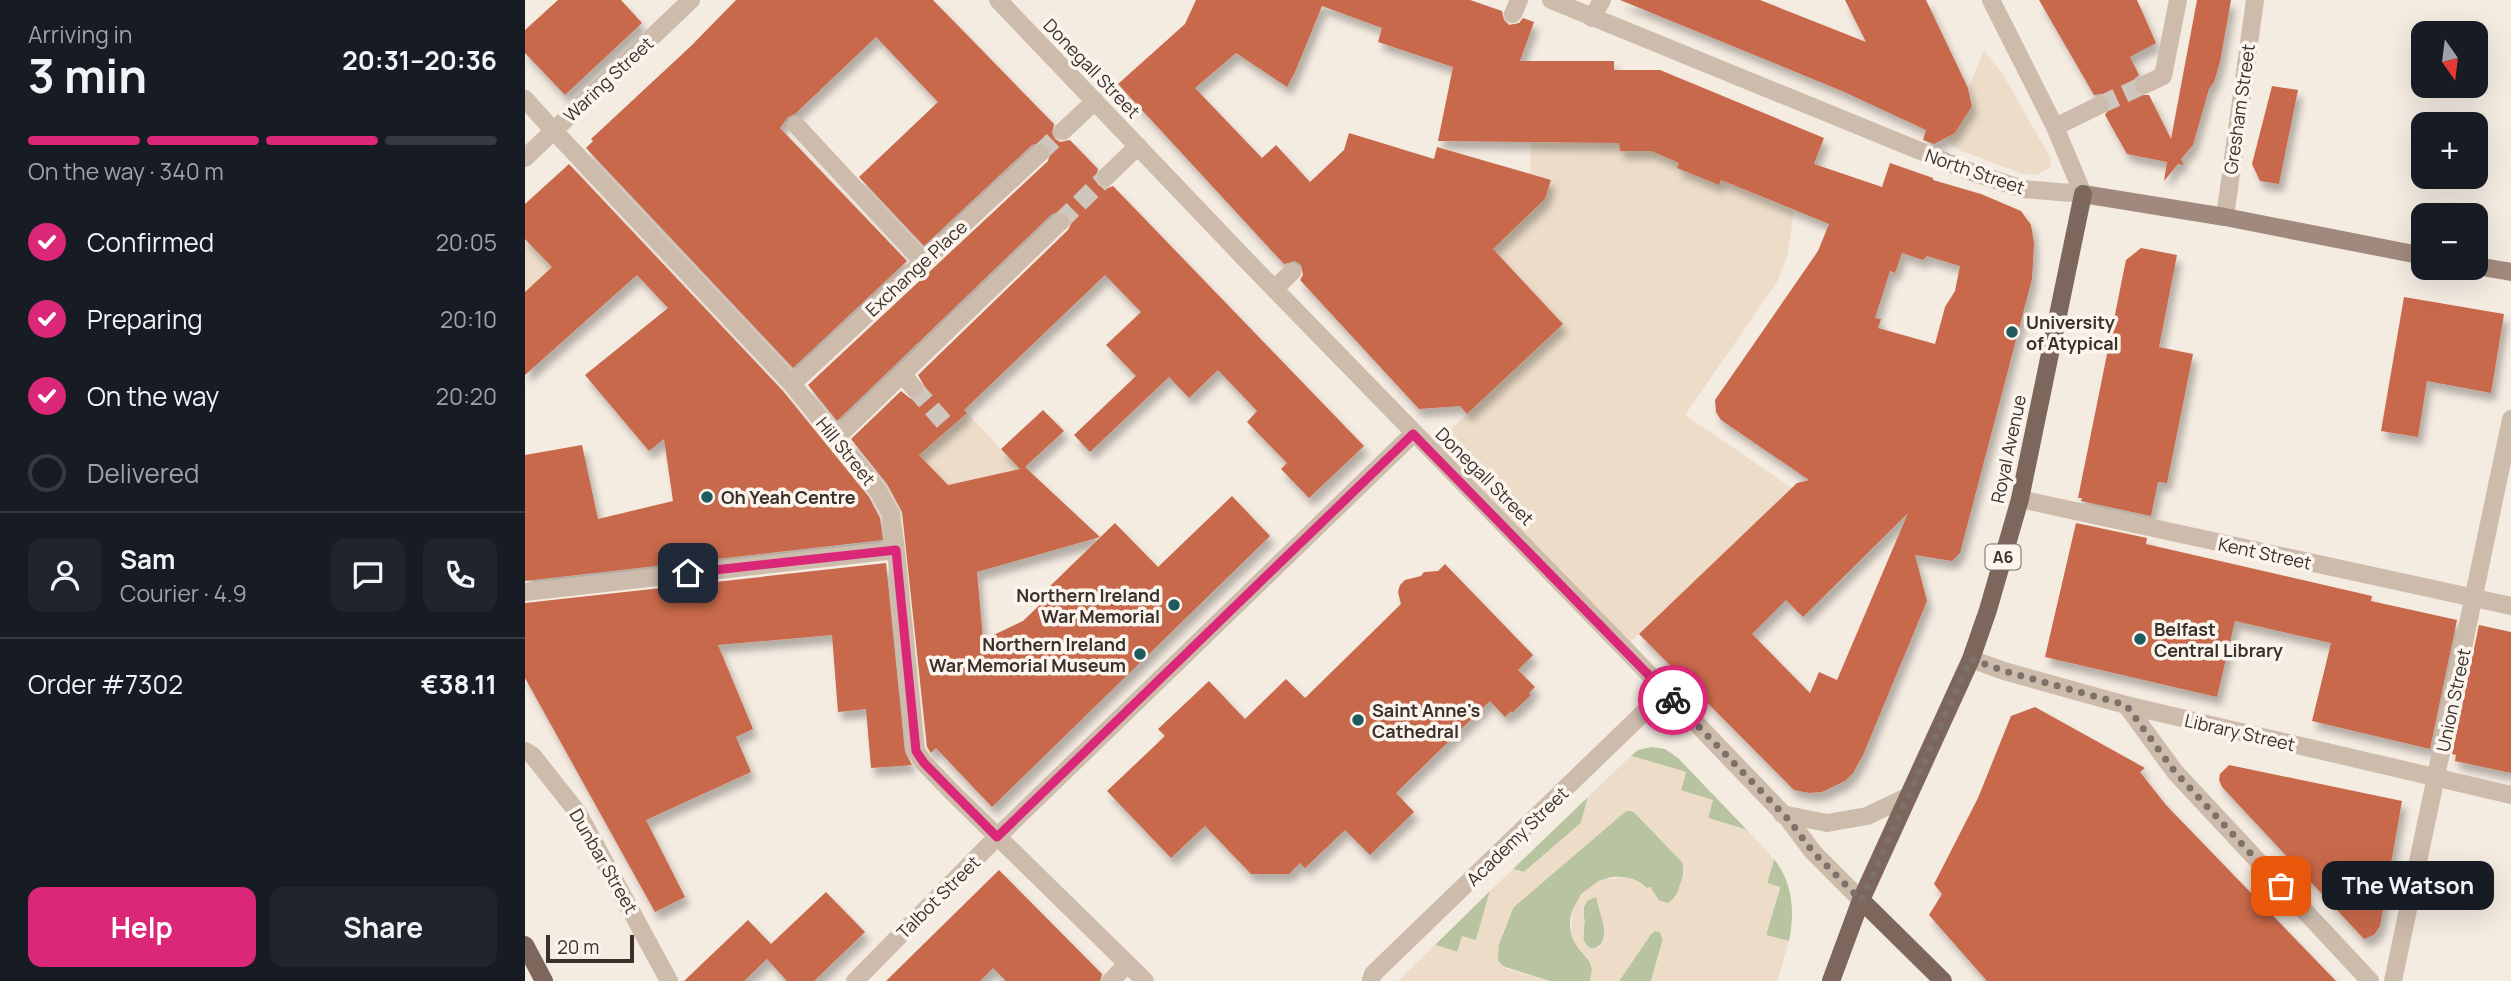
<!DOCTYPE html>
<meta charset="utf-8">
<style>
body{margin:0;font-family:Manrope,sans-serif;background:#20242c;color:#f1f3f6;height:100vh;display:flex;flex-direction:column;font-size:26px;white-space:nowrap}
*{box-sizing:border-box;margin:0}
p{font-size:23px;color:#9ea1a6}
.icon{flex:none;width:38px;height:38px;fill:none;stroke:currentColor;stroke-width:2;stroke-linecap:round;stroke-linejoin:round}
.map{position:relative;flex:1;overflow:hidden}
.side{display:flex;flex-direction:column;background:#171b24;width:525px}
.side>*{flex:none}
.needle{width:46px;rotate:166deg}
.tools{position:absolute;left:1886px;top:21px;display:grid;gap:14px}
.tools a{display:grid;place-items:center;width:77px;height:77px;border-radius:14px;background:#171b24;box-shadow:0 7px 28px #0002;font-size:35px}
.scale{position:absolute;left:21px;bottom:18px;width:88px;box-sizing:border-box;padding-left:7px;border:4px solid #3b302b;border-top:0;font-size:19px;line-height:24px;white-space:nowrap;color:#3b302b;-webkit-text-stroke:5px #fbf5ee;paint-order:stroke}
.pin{position:absolute;display:grid;place-items:center;width:60px;height:60px;color:#fff;margin:-30px;border-radius:14px;box-shadow:0 4px 10px #0006}
.courier{position:absolute;display:grid;place-items:center;width:70px;height:70px;margin:-35px;border:5px solid #db2777;border-radius:50%;background:#fff;color:#222;box-shadow:0 2px 9px #0007}
.bubble{position:absolute;height:49px;border-radius:14px;background:#171b24;box-shadow:0 7px 28px #0002;font-size:23px;font-weight:700;line-height:49px;text-align:center}
.summary em{font-style:normal;font-weight:700}
.summary div{display:flex;flex-direction:column-reverse}
.summary{display:flex;align-items:center;justify-content:space-between;height:119px;padding:0 28px}
h1{font-size:46px;font-weight:700;line-height:52px}
.bar{display:grid;grid-template-columns:repeat(4,1fr);gap:10px 7px;align-content:center;height:84px;padding:0 28px}
.bar i{height:9px;border-radius:5px;background:#363941}
.bar .selected{background:#db2777}
.bar p{grid-column:span 4}
.line{display:flex;align-items:center;gap:18px;padding:0 28px;border-top:2px solid #363941}
.line div{flex:1}
.round{display:grid;place-items:center;flex:none;width:74px;height:74px;border-radius:14px;background:#20242c}
ol{padding:0 28px;list-style:none}
li{display:flex;align-items:center;gap:21px;height:77px}
li p{margin-inline-start:auto}
li .icon{padding:7px;border-radius:50%;background:#db2777;color:#fff;stroke-width:4}
li:last-child{color:#9ea1a6}
li i{width:38px;height:38px;border:4px solid #363941;border-radius:50%}
.button{display:flex;gap:14px;margin-top:auto;padding:14px 28px}
.button a{flex:1;height:80px;border-radius:14px;background:#db2777;color:#fff;font-size:28px;font-weight:700;line-height:80px;text-align:center}
.button a+a{background:#20242c;color:#f1f3f6}
main{display:flex;flex:1;min-height:0}
.map>svg:first-child{display:block}
.green{fill:#b8c4a0}
.plaza{fill:#ecdcc8;fill-rule:evenodd}
.building{fill:#c8694b;fill-rule:evenodd;filter:url(#shadow)}
.lines{fill:none;stroke-linecap:round;stroke-linejoin:round}
.pedestrian-tunnel{stroke:#cfc6bd;stroke-width:18;stroke-dasharray:18 9;stroke-linecap:butt}
.pedestrian{stroke:#cdbbac;stroke-width:18}
.minor{stroke:#cdbbac;stroke-width:18}
.tertiary{stroke:#cdbbac;stroke-width:18}
.secondary{stroke:#a18a7d;stroke-width:18}
.primary{stroke:#7d675c;stroke-width:18}
.done{stroke:#7c716b;stroke-width:7;stroke-dasharray:0 12.6}
.route{stroke:#db2777;stroke-width:9}
.poi-dot{fill:#1f5a5e;stroke:#fbf5ee;stroke-width:2.5}
.labels{text-anchor:middle;dominant-baseline:central;stroke-width:7;stroke-linejoin:round;paint-order:stroke}
.shield{fill:#fbf5ee;stroke:#756b66;stroke-width:2}
.shield-label{font-size:16px;font-weight:bold;fill:#3b302b}
.street-label{font-size:18px;fill:#3b302b;stroke:#fbf5ee}
.poi-label{font-size:18px;font-weight:bold;fill:#3b302b;stroke:#fbf5ee;text-anchor:start}
</style>
<main>
<section class="side">
<div class="summary"><div><h1>3 min</h1><p>Arriving in</p></div><em>20:31–20:36</em></div>
<div class="bar"><i class="selected"></i><i class="selected"></i><i class="selected"></i><i></i><p>On the way · 340 m</p></div>
<ol>
<li><svg class="icon" aria-label="check" viewBox="0 0 24 24"><path d="M5 12l5 5 9-10"/></svg>Confirmed<p>20:05</p></li>
<li><svg class="icon" aria-label="check" viewBox="0 0 24 24"><path d="M5 12l5 5 9-10"/></svg>Preparing<p>20:10</p></li>
<li><svg class="icon" aria-label="check" viewBox="0 0 24 24"><path d="M5 12l5 5 9-10"/></svg>On the way<p>20:20</p></li>
<li><i></i>Delivered</li>
</ol>
<div class="line" style="height:126px"><a class="round"><svg class="icon" aria-label="person" viewBox="0 0 24 24"><circle cx="12" cy="8" r="4"/><path d="M4 21q1-7 8-7t8 7"/></svg></a><div><b>Sam</b><p>Courier · 4.9</p></div><a class="round"><svg class="icon" aria-label="chat" viewBox="0 0 24 24"><path d="M4 5h16v11H9l-5 4z"/></svg></a><a class="round"><svg class="icon" aria-label="phone" viewBox="0 0 24 24"><path d="M5 4h4l2 5-3 2q2 4 5 5l2-3 5 2v4C11 20 4 13 5 4z"/></svg></a></div>
<div class="line" style="height:91px"><div>Order #7302</div><b>€38.11</b></div>
<div class="button"><a>Help</a><a>Share</a></div>
</section>
<div class="map">
<svg width="1986" height="981" viewBox="0 0 1986 981">
<defs>
<filter id="shadow"><feDropShadow dx="4.5" dy="8" stdDeviation="3.5" flood-color="#0004"/></filter>
</defs>
<rect width="100%" height="100%" fill="#f4ebe1"/>
<!-- green -->
<g class="green">
<path d="M1127,747L1140,749L1153,758L1222,830L1183,818L1156,790L1161,772L1106,756L1113,750Z"/>
<path d="M1063,797L1056,823L999,872L988,869Z"/>
<path d="M1102,810L1109,812L1158,863C1160,876 1155,896 1143,903L1135,902L1125,887L1122,888C1112,879 1101,876 1087,877C1078,878 1071,886 1064,890C1047,902 1039,924 1050,943C1054,951 1063,957 1066,965C1068,971 1066,976 1065,981H1025L977,966L973,961L972,949L989,906Z"/>
<path d="M1249,859C1268,883 1270,912 1264,941L1241,935L1255,888L1242,883Z"/>
<path d="M965,891L951,940L933,952L910,945Z"/>
<path d="M1070,896L1072,898C1073,913 1091,943 1067,949C1055,942 1059,936 1059,925C1060,911 1054,904 1070,896Z"/>
<path d="M1130,931L1135,932L1138,939L1126,981H1094L1126,934Z"/>
</g>
<!-- plaza -->
<g class="plaza">
<path d="M1459,51L1477,73L1526,159L1525,168L1511,175L1495,173L1432,149L1420,139L1430,133L1448,105L1444,87Z"/>
<path d="M1094,135L1095,151H1126L1154,163L1153,168L1194,185L1196,180L1269,211L1262,257L1252,282L1160,415L1267,488L1099,648L905,449L1038,324L968,249L1020,199L1026,180L1005,174L1006,142L1084,143Z"/>
<path d="M0,239L27,267L0,292Z"/>
<path d="M442,413L495,469L423,485L394,455Z"/>
<path d="M1106,756L1161,772L1156,790L1188,800L1183,818L1222,830L1249,859L1242,883L1255,887L1241,935L1264,941L1252,981H1126L1138,939L1135,932L1130,931L1126,934L1094,981H1065L1067,970L1066,963L1051,945L1046,933L1048,909L1056,894L1075,880L1099,877L1108,879L1122,888L1125,887L1133,900L1143,903L1151,897L1159,872L1157,862L1109,812L1105,810L1100,812L988,908L974,942L973,961L982,969L1025,981H873L910,945L932,952L937,936L951,940L965,891L988,869L999,872L1056,823L1063,797ZM1071,897L1080,930L1077,943L1074,947L1067,949L1062,946L1058,939L1060,921L1057,910L1060,902Z"/>
</g>
<!-- building -->
<g class="building">
<path d="M33,0H96L117,23L40,95L0,53V30Z"/>
<path d="M211,0H408L529,124L527,133L530,139L535,142L545,140L573,169L570,179L573,185L583,188L588,186L839,446L784,498L756,469L762,463L722,422L732,411L693,370L664,398L644,377L565,452L549,435L611,376L581,345L616,312L580,275L439,410L442,413L394,455L423,485L495,469L476,449L518,410L539,431L500,467L575,537L452,572L458,640L498,621L525,595L521,590L590,523L633,567L707,496L745,536L467,807L411,748L406,753L402,747L377,512L362,484L326,439L376,391L386,399L397,396L400,387L393,375L543,230L546,224L544,215L537,211L527,214L312,421L283,385L523,161L526,150L518,142L507,145L399,246L334,177L413,102L351,37L270,114L263,117L255,128L382,261L268,368L61,148L68,141L66,139L166,46Z"/>
<path d="M671,0H945L977,11L979,20L984,25L994,23L998,18L1009,22L995,61H1089V70H1135L1299,138L1289,164L1357,187L1365,163L1408,178V180L1456,194L1496,211L1506,225L1509,243L1507,279L1435,553L1427,561L1390,555L1402,601L1338,755L1328,773L1320,781L1297,792L1284,793L1269,790L1114,634L1272,483L1284,480L1196,420L1191,412L1190,400L1293,251L1304,224L1196,180L1194,185L1172,176L1152,168L1154,163L1126,151H1095L1094,143L913,141L928,67L853,42L857,28L797,6L770,72L762,87L711,53L670,88L737,158L751,145L785,182L819,150L824,133L909,159L912,147L1026,180L1020,199L968,249L1038,324L942,414L935,406L894,409L775,280L778,275L776,265L770,261L759,264L593,84L660,24ZM1377,253L1398,260L1402,256L1435,266L1430,291L1420,307L1410,344L1353,328L1356,319L1350,318L1365,271L1370,273ZM1383,513L1312,680L1294,672L1285,693L1227,634L1261,600L1278,617Z"/>
<path d="M1095,0H1235L1341,42L1320,0H1401L1443,88L1447,106L1430,133L1409,144L1398,140L1401,130L1317,91Z"/>
<path d="M1514,0H1612L1631,43L1605,57L1614,75L1609,79V89L1613,95H1624L1646,139L1672,0H1706L1695,62L1689,82L1684,89L1668,145L1656,159L1659,165L1653,164L1639,181L1642,162L1602,154L1580,115L1586,106L1585,99L1576,94L1569,95Z"/>
<path d="M1747,86L1773,90L1754,184L1735,181L1727,164Z"/>
<path d="M44,164L258,391L344,497L355,518L358,540L0,581V455L57,445L73,519L148,501L139,439L124,451L60,375L143,308L112,275L0,375V292L27,267L0,239V204Z"/>
<path d="M1616,248L1652,255L1634,347L1668,354L1642,483L1633,482L1626,516L1556,501L1557,498H1553L1601,260Z"/>
<path d="M1879,297L1979,314L1966,393L1902,381L1893,437L1856,431Z"/>
<path d="M1551,523L1622,538L1621,544L1847,596L1846,601L1932,620L1905,749L1787,721L1806,643L1710,621L1692,697L1520,657Z"/>
<path d="M361,563L380,752L387,765L346,768L341,709L313,712L307,635L193,645L228,729L211,737L226,772L121,820L160,897L130,912L0,678V603Z"/>
<path d="M920,564L1008,655L993,670L1010,687L1004,693L1006,695L987,713L986,711L980,717L965,701L871,793L889,812L845,855L820,830L780,868L775,863L764,874H726L680,826L646,858L582,791L640,736L633,729L684,681L720,719L761,679L780,698L876,604L873,592L875,585L880,580L896,576L899,572L913,571Z"/>
<path d="M1954,625L1986,632V773L1930,761L1931,755L1927,754Z"/>
<path d="M1510,707L1620,768L1615,772L1641,805L1811,981H1462L1404,915L1417,894L1409,884L1453,798L1486,716Z"/>
<path d="M1704,765L1877,801L1855,926L1849,935L1839,939L1697,787L1694,780L1695,774Z"/>
<path d="M474,870L577,974L575,981H481L468,968L455,981H361Z"/>
<path d="M301,892L340,932L289,981H262L242,959L219,981H159L223,920L246,944Z"/>
</g>
<g class="lines">
<!-- pedestrian-tunnel -->
<g class="pedestrian-tunnel">
<path d="M1575,105L1619,85"/>
<path d="M515,153L538,131"/>
<path d="M535,222L581,177"/>
<path d="M389,388L424,428"/>
</g>
<!-- pedestrian -->
<g class="pedestrian">
<path d="M988,14L994,0"/>
<path d="M1067,18L1077,0"/>
<path d="M1619,85L1638,76L1653,0"/>
<path d="M271,125L398,262"/>
<path d="M1530,127L1575,105"/>
<path d="M28,130L267,384L311,438L353,491L366,514L371,550"/>
<path d="M538,131L570,101"/>
<path d="M581,177L613,146"/>
<path d="M749,289L767,272"/>
<path d="M377,374L389,388"/>
<path d="M267,384L515,153"/>
<path d="M311,438L535,222"/>
<path d="M586,981L602,964"/>
</g>
<!-- minor -->
<g class="minor">
<path d="M1466,0L1530,127L1558,194"/>
<path d="M0,99L28,130"/>
<path d="M0,158L166,0"/>
<path d="M1700,217L1730,0"/>
<path d="M1495,499L1986,606"/>
<path d="M0,592L371,550L391,751L399,763L427,792L620,981"/>
<path d="M1446,659L1479,671L1601,705L1986,795"/>
<path d="M1601,705L1650,772L1845,981"/>
<path d="M0,751L8,756L53,813L144,981"/>
<path d="M330,981L472,837L888,434"/>
<path d="M846,981L848,974L1140,692"/>
<path d="M1868,981L1986,419"/>
</g>
<!-- tertiary -->
<g class="tertiary">
<path d="M473,0L726,265L1099,648L1264,820L1288,852L1336,900"/>
<path d="M1026,0L1449,173L1498,189L1558,194"/>
<path d="M1257,814L1302,823L1342,816L1382,797"/>
</g>
<!-- secondary -->
<g class="secondary">
<path d="M1558,194L1700,217L1899,256"/>
<path d="M1951,266L1986,272"/>
</g>
<!-- primary -->
<g class="primary">
<path d="M1336,900L1418,981"/>
<path d="M0,945L19,981"/>
<path d="M1306,981L1336,900L1446,659L1463,610L1495,499L1558,194"/>
</g>
</g>
<g class="lines">
<!-- done -->
<path class="done" d="M1148,700L1264,820L1288,852L1336,900L1446,659L1479,671L1601,705L1650,772L1756,886"/>
<!-- route -->
<path class="route" d="M163,573L371,550L391,751L399,763L472,837L888,434L1148,700"/>
</g>
<!-- markers -->
<g class="poi-dot">
<circle cx="1487" cy="332" r="7"/>
<circle cx="182" cy="497" r="7"/>
<circle cx="649" cy="605" r="7"/>
<circle cx="1615" cy="639" r="7"/>
<circle cx="615" cy="654" r="7"/>
<circle cx="833" cy="720" r="7"/>
</g>
<g class="labels">
<!-- shield labels -->
<rect class="shield" x="1460.5" y="544.5" width="35" height="25" rx="5"/>
<g class="shield-label">
<text x="1478" y="557">A6</text>
</g>
<!-- street labels -->
<g class="street-label">
<text transform="translate(567 68) rotate(46)">Donegall Street</text>
<text transform="translate(83 79) rotate(-43)">Waring Street</text>
<text transform="translate(1714 109) rotate(-82)">Gresham Street</text>
<text transform="translate(1450 171) rotate(19)">North Street</text>
<text transform="translate(391 268) rotate(-43)">Exchange Place</text>
<text transform="translate(1483 449) rotate(-78)">Royal Avenue</text>
<text transform="translate(321 451) rotate(51)">Hill Street</text>
<text transform="translate(960 476) rotate(45)">Donegall Street</text>
<text transform="translate(1740 553) rotate(12)">Kent Street</text>
<text transform="translate(1928 700) rotate(-78)">Union Street</text>
<text transform="translate(1715 732) rotate(13)">Library Street</text>
<text transform="translate(992 836) rotate(-44)">Academy Street</text>
<text transform="translate(79 861) rotate(60)">Dunbar Street</text>
<text transform="translate(413 897) rotate(-45)">Talbot Street</text>
</g>
<!-- poi labels -->
<g class="poi-label">
<text x="1501" y="322">University<tspan x="1501" dy="21">of Atypical</tspan></text>
<text x="196" y="497">Oh Yeah Centre</text>
<text x="635" y="595" text-anchor="end">Northern Ireland<tspan x="635" dy="21">War Memorial</tspan></text>
<text x="1629" y="629">Belfast<tspan x="1629" dy="21">Central Library</tspan></text>
<text x="601" y="644" text-anchor="end">Northern Ireland<tspan x="601" dy="21">War Memorial Museum</tspan></text>
<text x="847" y="710">Saint Anne's<tspan x="847" dy="21">Cathedral</tspan></text>
</g>
</g>
</svg>
<div class="tools">
<a><svg class="needle" viewBox="-14 -14 28 28"><path d="M0-13l5 13h-10z" fill="#e53935"/><path d="M0 13l5-13h-10z" fill="#9ea1a6"/></svg></a>
<a>+</a>
<a>−</a>
</div>
<div class="scale">20 m</div>
<div class="pin" style="left:1756px;top:886px;background:#ea580c"><svg class="icon" aria-label="bag" viewBox="0 0 24 24"><path d="M5 8h14l-1 12H6zM9 8a3 3 0 0 1 6 0"/></svg></div>
<div class="pin" style="left:163px;top:573px;background:#1f2937"><svg class="icon" aria-label="home" viewBox="0 0 24 24"><path d="M3 11l9-7 9 7M6 9v11h12V9"/></svg></div>
<div class="courier" style="left:1148px;top:700px"><svg class="icon" aria-label="bike" viewBox="0 0 24 24"><circle cx="6" cy="16" r="4"/><circle cx="18" cy="16" r="4"/><path d="M6 16l4-8h5l3 8M10 8l3 8H6M13 5h3"/></svg></div>
<div class="bubble" style="left:1797px;top:861px;width:172px">The Watson</div>
</div>
</main>
